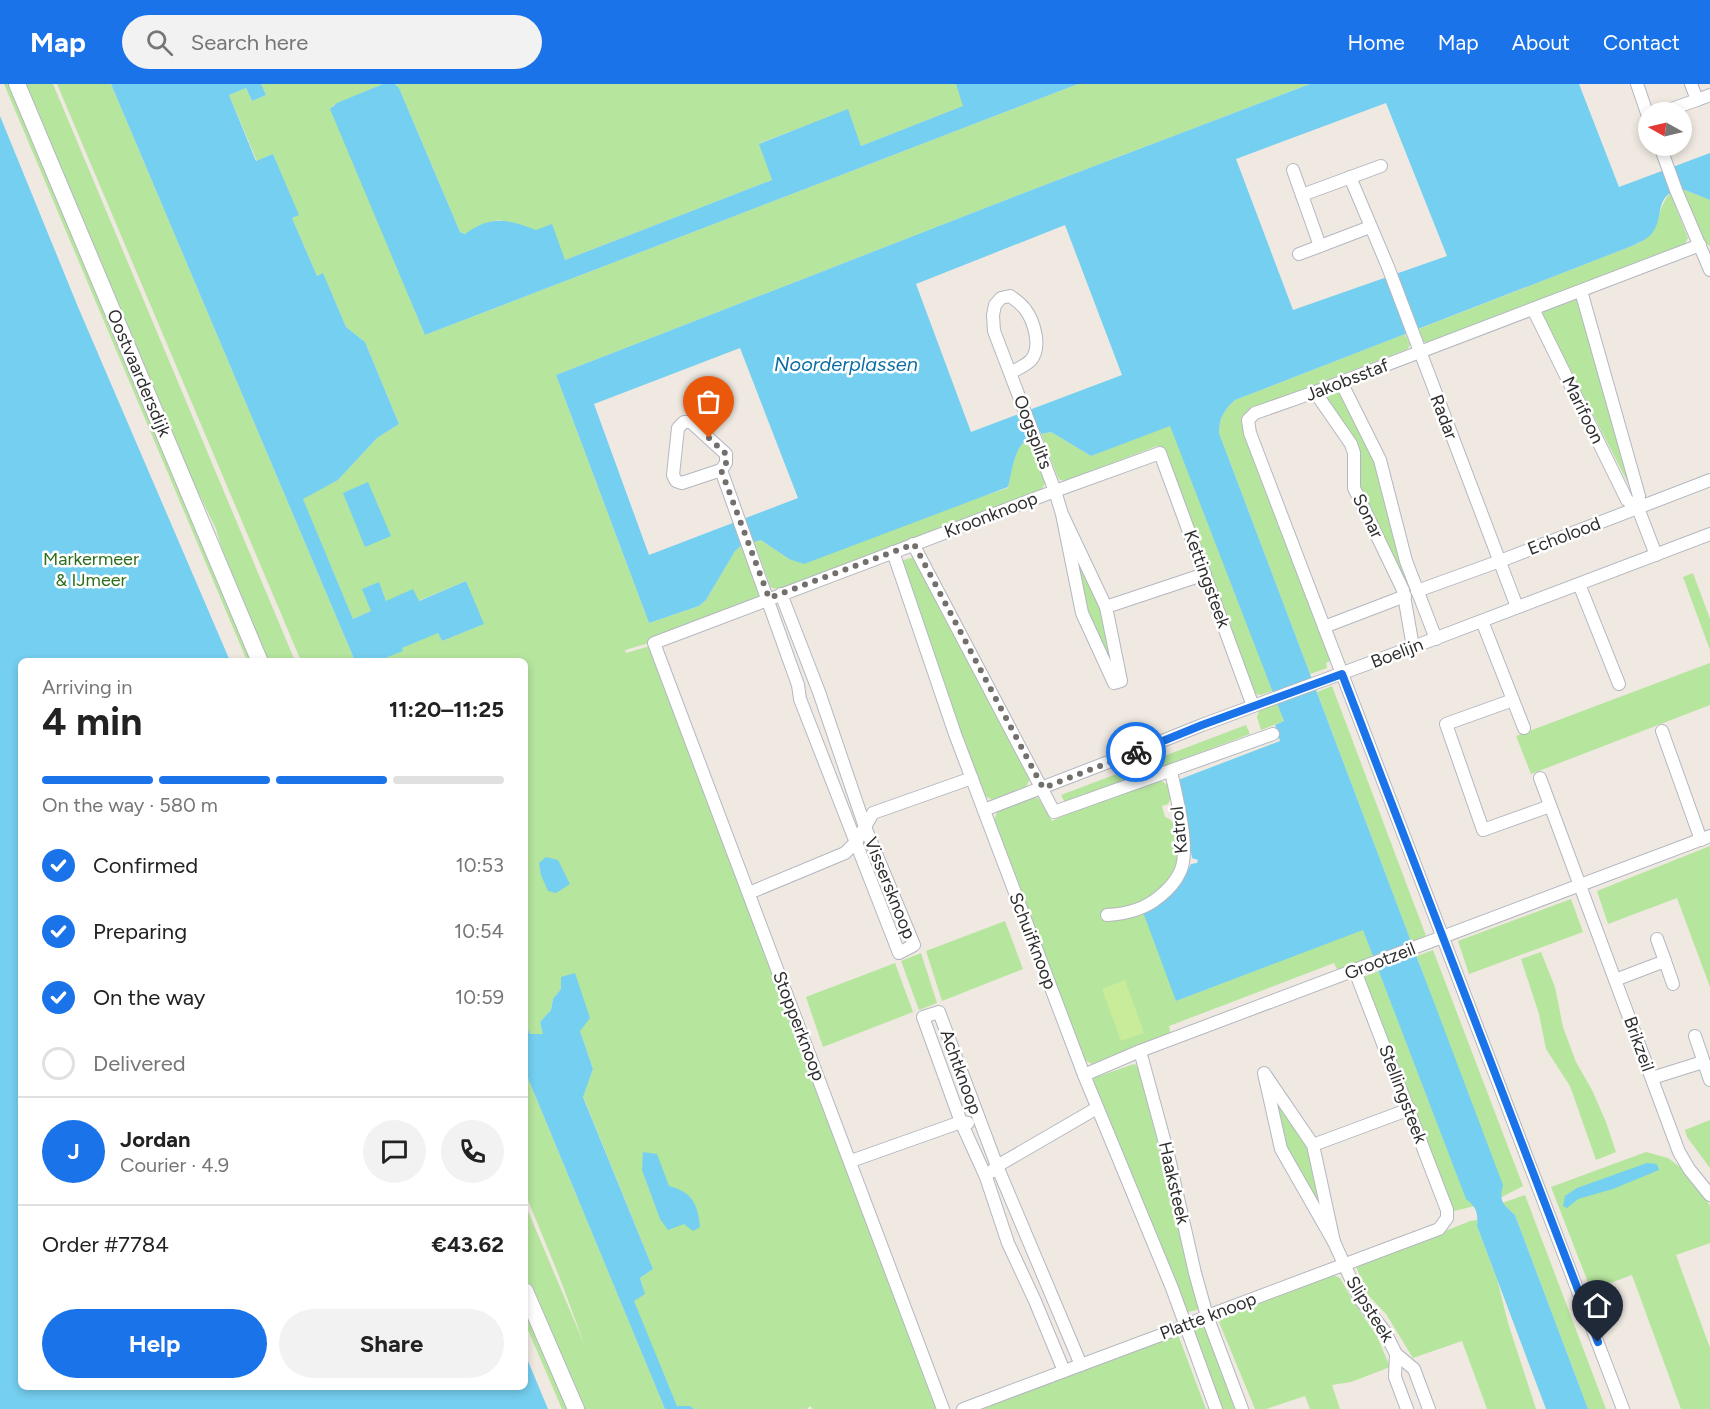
<!DOCTYPE html>
<meta charset="utf-8">
<style>
body{margin:0;font-family:Figtree,sans-serif;background:#f2f2f2;color:#222;height:100vh;display:flex;flex-direction:column;font-size:22px;white-space:nowrap}
*{box-sizing:border-box;margin:0}
p{font-size:20px;color:#767676}
.icon{flex:none;width:33px;height:33px;fill:none;stroke:currentColor;stroke-width:2;stroke-linecap:round;stroke-linejoin:round}
.map{position:relative;flex:1;overflow:hidden}
.drawer{position:absolute;left:18px;top:574px;width:510px;height:732px;display:flex;flex-direction:column;background:#fff;border-radius:9px;box-shadow:0 3px 9px #0003}
.drawer>*{flex:none}
.needle{width:39px;rotate:278deg}
.tools{position:absolute;left:1638px;top:18px;display:grid;gap:12px}
.tools a{display:grid;place-items:center;width:54px;height:54px;border-radius:50%;background:#fff;box-shadow:0 3px 9px #0003;font-size:30px}
.pin{position:absolute;display:grid;place-items:center;width:51px;height:51px;color:#fff;margin:-62px -26px;border-radius:50% 50% 50% 0;rotate:-45deg;box-shadow:0 0 6px #0007}
.pin .icon{rotate:45deg}
.courier{position:absolute;display:grid;place-items:center;width:60px;height:60px;margin:-30px;border:4px solid #1a73e8;border-radius:50%;background:#fff;color:#222;box-shadow:0 2px 8px #0007}
.overview em{font-style:normal;font-weight:700}
.overview div{display:flex;flex-direction:column-reverse}
.overview{display:flex;align-items:center;justify-content:space-between;height:102px;padding:0 24px}
h1{font-size:39px;font-weight:700;line-height:45px}
.bar{display:grid;grid-template-columns:repeat(4,1fr);gap:9px 6px;align-content:center;height:72px;padding:0 24px}
.bar i{height:8px;border-radius:4px;background:#e0e0e0}
.bar .selected{background:#1a73e8}
.bar p{grid-column:span 4}
.line{display:flex;align-items:center;gap:15px;padding:0 24px;border-top:2px solid #e0e0e0}
.line div{flex:1}
.round{display:grid;place-items:center;flex:none;width:63px;height:63px;border-radius:32px;background:#f2f2f2}
ol{padding:0 24px;list-style:none}
li{display:flex;align-items:center;gap:18px;height:66px}
li p{margin-inline-start:auto}
li .icon{padding:6px;border-radius:50%;background:#1a73e8;color:#fff;stroke-width:4}
li:last-child{color:#767676}
li i{width:33px;height:33px;border:3px solid #e0e0e0;border-radius:50%}
.primary-button{display:flex;gap:12px;margin-top:auto;padding:12px 24px}
.primary-button a{flex:1;height:69px;border-radius:36px;background:#1a73e8;color:#fff;font-size:24px;font-weight:700;line-height:69px;text-align:center}
.primary-button a+a{background:#f2f2f2;color:#222}
header{display:flex;align-items:center;gap:36px;box-sizing:border-box;height:84px;padding:0 30px;background:#1a73e8;color:#fff}
header strong{font-size:28px}
nav{display:flex;gap:33px;margin-inline-start:auto;font-size:21px}
.search{width:420px;height:54px;background:#f2f2f2;display:flex;align-items:center;gap:15px;box-sizing:border-box;padding:0 21px;border-radius:33px;color:#767676;font-size:22px}
.map>svg:first-child{display:block}
.green{fill:#b6e59e}
.pitch{fill:#c9ec9a}
.water{fill:#75cff0;fill-rule:evenodd}
.lines{fill:none;stroke-linecap:round;stroke-linejoin:round}
.street-casing{stroke:#b4b7c1;stroke-width:14}
.secondary-casing{stroke:#b4b7c1;stroke-width:18}
.street{stroke:#fff;stroke-width:12}
.secondary{stroke:#fff;stroke-width:16}
.done{stroke:#726f6d;stroke-width:6;stroke-dasharray:0 10.8}
.route{stroke:#1a73e8;stroke-width:8}
.labels{text-anchor:middle;dominant-baseline:central;stroke-width:5;stroke-linejoin:round;paint-order:stroke}
.street-label{font-size:18px;fill:#2e2e2e;stroke:#fff}
.park-label{font-size:18px;fill:#2c6e1b;stroke:#fff}
.water-label{font-size:20px;font-style:italic;fill:#0d6fa3;stroke:#fff}
</style>
<header>
<strong>Map</strong>
<div class="search"><svg class="icon" aria-label="search" viewBox="0 0 24 24"><circle cx="10" cy="10" r="6"/><path d="M15 15l6 6"/></svg>Search here</div>
<nav><a>Home</a><a>Map</a><a>About</a><a>Contact</a></nav>
</header>
<div class="map">
<svg width="1710" height="1325" viewBox="0 0 1710 1325">
<rect width="100%" height="100%" fill="#efe9e1"/>
<!-- green -->
<g class="green">
<path d="M4,0H12L255,577H247Z"/>
<path d="M23,0H53L295,577H266L228,485L216,445L199,410L187,391Z"/>
<path d="M57,0H111L355,577H301Z"/>
<path d="M261,0H383L332,22L425,251L1078,0H1310L1042,102L556,291L649,539L699,522L706,516L735,467L742,461L760,509L758,512L749,516V519L649,559L625,566L626,569L650,562L941,1325H813L810,1322L807,1325H694L690,1322H677L633,1217L643,1202L640,1194L653,1185L583,1012L593,985L580,947L561,905L553,915L551,926L540,938L544,950H530L525,939V578L378,577L402,567V564L438,548L442,557L483,540L466,497L418,517H386L379,499L371,527L353,535L302,414L338,396L377,354L399,340L365,258L346,243L323,190L317,192L292,134L298,131L273,70L257,77L229,11L246,4L252,17L266,11Z"/>
<path d="M395,0H956L964,22L861,62L848,26L760,59L772,96L565,176L536,146L499,136L480,141L466,150L460,148L399,4Z"/>
<path d="M1681,106H1685L1710,116V162L1705,159Z"/>
<path d="M1670,109L1688,154L1685,160L1426,259L1420,256L1416,246L1632,162C1636,160 1642,158 1645,155C1659,144 1658,123 1670,109Z"/>
<path d="M1572,214L1578,215L1632,407L1542,230L1545,227Z"/>
<path d="M1405,250L1410,260L1408,265L1252,325L1244,332L1332,576L1326,579L1327,584L1310,590L1219,349C1219,334 1224,326 1235,316Z"/>
<path d="M1341,304L1377,376L1413,501L1406,503L1360,403L1357,388L1323,310Z"/>
<path d="M1170,341L1273,607L1260,611L1255,610L1253,606L1162,363L1157,362L1065,397L1060,396L1058,394L1041,350L1051,348L1091,372Z"/>
<path d="M1029,355L1046,398L1041,406L783,505L771,504L754,458L761,456L789,475L1008,404C1011,389 1014,361 1029,355Z"/>
<path d="M1072,456L1101,519L1115,594L1085,528Z"/>
<path d="M915,473L1030,695L1026,703L992,716L982,710L900,477Z"/>
<path d="M1693,489L1710,535V566L1683,493Z"/>
<path d="M1710,579V621L1531,690L1516,652Z"/>
<path d="M1332,602L1426,852L1411,858L1317,608Z"/>
<path d="M1278,619L1284,637L1261,646L1257,633L1259,627Z"/>
<path d="M1246,641L1250,650L1065,719L1061,711Z"/>
<path d="M1153,695C1165,697 1169,700 1172,712L1168,720L1162,722L1165,733C1183,738 1183,775 1176,790C1172,798 1162,806 1157,812L1176,917L1363,845L1374,874L1338,887L1334,879L1169,942L1171,951L1092,980L1083,975L993,739L997,728L1033,713L1038,714L1052,737L1082,723Z"/>
<path d="M1710,762V903L1677,814L1608,840L1597,807Z"/>
<path d="M1571,815L1583,848L1469,890L1458,857Z"/>
<path d="M1005,837L1023,885L942,917L926,867Z"/>
<path d="M1433,866L1523,1102L1500,1114L1417,872Z"/>
<path d="M1541,868L1555,903L1563,943L1576,978L1592,1006L1606,1038L1616,1068L1596,1076L1570,1002L1546,965L1539,930L1521,875Z"/>
<path d="M921,869L937,919L919,926L901,877Z"/>
<path d="M895,879L913,928L823,963L806,913Z"/>
<path d="M1379,887L1466,1114L1475,1122L1454,1127L1363,893Z"/>
<path d="M1134,980L1139,983L1199,1225L1185,1229L1092,1003L1094,994Z"/>
<path d="M525,987L665,1325H582L525,1191V1120L585,1262L559,1192L525,1109Z"/>
<path d="M1270,1003L1311,1066L1326,1140L1285,1064Z"/>
<path d="M1710,1036V1084L1687,1053L1685,1046Z"/>
<path d="M1646,1068L1668,1074L1696,1095L1710,1122V1159L1676,1171L1710,1264V1325H1681L1632,1191L1591,1206L1551,1103Z"/>
<path d="M1525,1111L1606,1325H1588L1515,1131L1502,1119Z"/>
<path d="M1477,1136V1142L1497,1195L1508,1239L1536,1325H1487L1462,1257L1413,1274L1386,1230L1368,1211L1356,1183L1470,1137Z"/>
<path d="M1333,1191L1340,1194L1353,1217L1377,1252L1390,1283L1351,1298L1332,1301L1340,1325H1310L1305,1312L1266,1325H1255L1219,1238L1220,1235Z"/>
<path d="M525,1220L570,1325H562L525,1239Z"/>
<path d="M1203,1240L1206,1243L1237,1325H1221L1192,1250L1194,1243Z"/>
<path d="M1177,1248L1206,1325H974Z"/>
</g>
<!-- pitch -->
<path class="pitch" d="M1125,896L1144,949L1121,957L1102,905Z"/>
<!-- water -->
<g class="water">
<path d="M111,0H261L266,11L252,17L246,4L229,11L256,77L273,70L299,131L292,134L317,192L323,189L346,243L365,258L399,340L377,354L338,396L303,415L353,535L371,527L362,505L379,498L386,517L413,505L419,517L466,497L484,540L442,557L438,549L402,564L403,567L378,577H355Z"/>
<path d="M383,0H395L399,4L460,148L465,150C490,131 509,135 536,146L552,140L565,176L772,96L759,60L848,25L861,62L963,22L956,0H1078L425,251L330,25L337,19Z"/>
<path d="M1310,0H1579L1619,103L1710,69V116L1685,106H1681L1680,104C1653,114 1665,130 1653,148C1648,155 1640,158 1632,162L1235,316C1224,326 1219,334 1219,349L1503,1101C1499,1118 1502,1119 1515,1131L1588,1325H1546L1477,1142C1478,1129 1477,1124 1466,1115L1363,846L1176,917L1143,828C1167,817 1179,804 1191,780L1197,779L1198,776L1192,774L1178,696L1280,657L1275,641L1284,637L1170,342L1091,372L1051,348L1041,350L1040,347L1028,352L1029,355C1014,361 1012,389 1008,403L804,480L789,475L761,456L754,458L753,457L742,461L735,467L706,516L699,522L649,539L556,291L1042,102ZM1386,19L1447,172L1293,226L1236,75ZM1065,141L1122,291L971,348L916,200ZM740,264L798,414L649,471L594,320Z"/>
<path d="M0,32L78,223L230,577L21,578V1304H525V1270L548,1325H0Z"/>
<path d="M368,398L391,452L365,463L343,409Z"/>
<path d="M546,773L558,776L570,800L556,809L548,807L541,791L539,779Z"/>
<path d="M575,889L590,934L580,947L593,985L583,1013L653,1185L640,1194L645,1210L634,1217L677,1322H690L694,1325H665L525,987V939L530,950H543L540,938L551,926L553,915L561,905V893Z"/>
<path d="M643,1068L657,1070L669,1102C692,1108 698,1120 700,1143L693,1147L684,1140L668,1146L660,1135L642,1086Z"/>
<path d="M1647,1079L1657,1080L1659,1086L1613,1105L1578,1115L1567,1124L1563,1122L1565,1112L1577,1104Z"/>
</g>
<g class="lines">
<defs>
<g id="street">
<path d="M1637,0L1648,32"/>
<path d="M1697,16L1710,11"/>
<path d="M1663,28L1697,16L1691,0"/>
<path d="M1660,62L1676,106L1710,186"/>
<path d="M1293,86L1320,162"/>
<path d="M1350,93L1388,183L1517,523"/>
<path d="M1302,111L1381,82"/>
<path d="M1299,170L1370,143"/>
<path d="M1581,207L1639,412L1638,424"/>
<path d="M1533,225L1627,416L1638,424L1656,471"/>
<path d="M1010,289C1017,285 1025,282 1031,276C1042,263 1034,237 1025,225C1021,220 1016,216 1010,212L1001,214L995,221L993,231L994,247L1055,407L1062,430L1082,529L1114,599L1121,597L1106,523L1062,430"/>
<path d="M1341,298L1380,376L1406,477L1436,555"/>
<path d="M1315,308L1351,360L1354,369V404L1403,506L1413,563"/>
<path d="M721,386L682,399L676,397L673,391L678,344L684,338H691L726,370V379L721,386L798,601L800,615L899,869L914,861L865,743L819,608L781,510"/>
<path d="M913,460L1054,728L1273,650"/>
<path d="M893,468L955,650L1084,991L1172,1204L1216,1325"/>
<path d="M1579,500L1619,600"/>
<path d="M1417,507L1500,477L1710,396"/>
<path d="M1106,523L1205,490"/>
<path d="M1482,537L1524,644"/>
<path d="M1324,543L1405,512"/>
<path d="M1513,616L1446,640L1483,746L1550,722"/>
<path d="M1662,647L1701,756"/>
<path d="M1540,694L1679,1068L1689,1085L1710,1111"/>
<path d="M984,726L1142,665L1202,641L1413,563L1710,450"/>
<path d="M749,809L845,769L856,758L873,729L972,694"/>
<path d="M1107,831C1126,830 1145,825 1159,813C1168,806 1175,799 1180,788C1191,766 1176,712 1171,687"/>
<path d="M1657,855L1665,877"/>
<path d="M1615,896L1665,877L1673,900"/>
<path d="M1695,952L1710,996"/>
<path d="M1140,967L1168,1070L1195,1189L1207,1232L1242,1325"/>
<path d="M1264,989L1313,1061L1334,1158L1281,1065Z"/>
<path d="M1084,991L1140,967L1710,752"/>
<path d="M1652,994L1703,978"/>
<path d="M1313,1061L1410,1025"/>
<path d="M851,1077L961,1038L968,1039"/>
<path d="M991,1088L997,1082L1097,1024"/>
<path d="M1334,1158L1360,1215L1385,1248L1396,1270L1414,1285L1429,1325"/>
<path d="M1396,1270L1395,1293L1407,1325"/>
<path d="M1064,1287L1035,1217L1008,1159L986,1093L961,1038L923,933L939,928L997,1082L1081,1281"/>
<path d="M943,1325L654,559L1055,407L1160,369L1253,622"/>
<path d="M963,1325L1185,1242L1207,1232L1439,1145L1447,1134V1126L1355,887"/>
<path d="M1623,1325L1250,349L1248,336L1255,329L1315,308L1700,161"/>
</g>
<g id="secondary">
<path d="M17,0L260,578"/>
<path d="M525,1207L576,1325"/>
</g>
</defs>
<!-- street casing -->
<use href="#street" class="street-casing"/>
<!-- secondary casing -->
<use href="#secondary" class="secondary-casing"/>
<!-- street -->
<use href="#street" class="street"/>
<!-- secondary -->
<use href="#secondary" class="secondary"/>
</g>
<g class="lines">
<!-- done -->
<path class="done" d="M709,354L726,370V379L721,386L769,514L914,460L1043,704L1136,668"/>
<!-- route -->
<path class="route" d="M1136,668L1202,641L1342,590L1598,1258"/>
</g>
<g class="labels">
<!-- street labels -->
<g class="street-label">
<text transform="translate(139 289) rotate(67)">Oostvaardersdijk</text>
<text transform="translate(1347 296) rotate(-21)">Jakobsstaf</text>
<text transform="translate(1583 326) rotate(64)">Marifoon</text>
<text transform="translate(1444 333) rotate(69)">Radar</text>
<text transform="translate(1033 348) rotate(69)">Oogsplits</text>
<text transform="translate(991 431) rotate(-21)">Kroonknoop</text>
<text transform="translate(1368 432) rotate(64)">Sonar</text>
<text transform="translate(1564 452) rotate(-21)">Echolood</text>
<text transform="translate(1207 495) rotate(70)">Kettingsteek</text>
<text transform="translate(1397 569) rotate(-21)">Boelijn</text>
<text transform="translate(1179 746) rotate(-96)">Katrol</text>
<text transform="translate(890 804) rotate(68)">Vissersknoop</text>
<text transform="translate(1033 857) rotate(69)">Schuifknoop</text>
<text transform="translate(1380 877) rotate(-21)">Grootzeil</text>
<text transform="translate(799 942) rotate(69)">Stopperknoop</text>
<text transform="translate(1639 960) rotate(70)">Brikzeil</text>
<text transform="translate(961 988) rotate(70)">Achtknoop</text>
<text transform="translate(1403 1010) rotate(69)">Stellingsteek</text>
<text transform="translate(1174 1099) rotate(77)">Haaksteek</text>
<text transform="translate(1370 1225) rotate(58)">Slipsteek</text>
<text transform="translate(1208 1232) rotate(-21)">Platte knoop</text>
</g>
<!-- park labels -->
<g class="park-label">
<text x="91" y="475">Markermeer<tspan x="91" dy="21">&amp; IJmeer</tspan></text>
</g>
<!-- water labels -->
<g class="water-label">
<text x="846" y="280">Noorderplassen</text>
</g>
</g>
</svg>
<div class="tools">
<a><svg class="needle" viewBox="-14 -14 28 28"><path d="M0-13l5 13h-10z" fill="#e53935"/><path d="M0 13l5-13h-10z" fill="#767676"/></svg></a>
</div>
<div class="pin" style="left:709px;top:354px;background:#ea580c"><svg class="icon" aria-label="bag" viewBox="0 0 24 24"><path d="M5 8h14l-1 12H6zM9 8a3 3 0 0 1 6 0"/></svg></div>
<div class="pin" style="left:1598px;top:1258px;background:#1f2937"><svg class="icon" aria-label="home" viewBox="0 0 24 24"><path d="M3 11l9-7 9 7M6 9v11h12V9"/></svg></div>
<div class="courier" style="left:1136px;top:668px"><svg class="icon" aria-label="bike" viewBox="0 0 24 24"><circle cx="6" cy="16" r="4"/><circle cx="18" cy="16" r="4"/><path d="M6 16l4-8h5l3 8M10 8l3 8H6M13 5h3"/></svg></div>
<section class="drawer">
<div class="overview"><div><h1>4 min</h1><p>Arriving in</p></div><em>11:20–11:25</em></div>
<div class="bar"><i class="selected"></i><i class="selected"></i><i class="selected"></i><i></i><p>On the way · 580 m</p></div>
<ol>
<li><svg class="icon" aria-label="check" viewBox="0 0 24 24"><path d="M5 12l5 5 9-10"/></svg>Confirmed<p>10:53</p></li>
<li><svg class="icon" aria-label="check" viewBox="0 0 24 24"><path d="M5 12l5 5 9-10"/></svg>Preparing<p>10:54</p></li>
<li><svg class="icon" aria-label="check" viewBox="0 0 24 24"><path d="M5 12l5 5 9-10"/></svg>On the way<p>10:59</p></li>
<li><i></i>Delivered</li>
</ol>
<div class="line" style="height:108px"><b class="round" style="background:#1a73e8;color:#fff">J</b><div><b>Jordan</b><p>Courier · 4.9</p></div><a class="round"><svg class="icon" aria-label="chat" viewBox="0 0 24 24"><path d="M4 5h16v11H9l-5 4z"/></svg></a><a class="round"><svg class="icon" aria-label="phone" viewBox="0 0 24 24"><path d="M5 4h4l2 5-3 2q2 4 5 5l2-3 5 2v4C11 20 4 13 5 4z"/></svg></a></div>
<div class="line" style="height:78px"><div>Order #7784</div><b>€43.62</b></div>
<div class="primary-button"><a>Help</a><a>Share</a></div>
</section>
</div>
